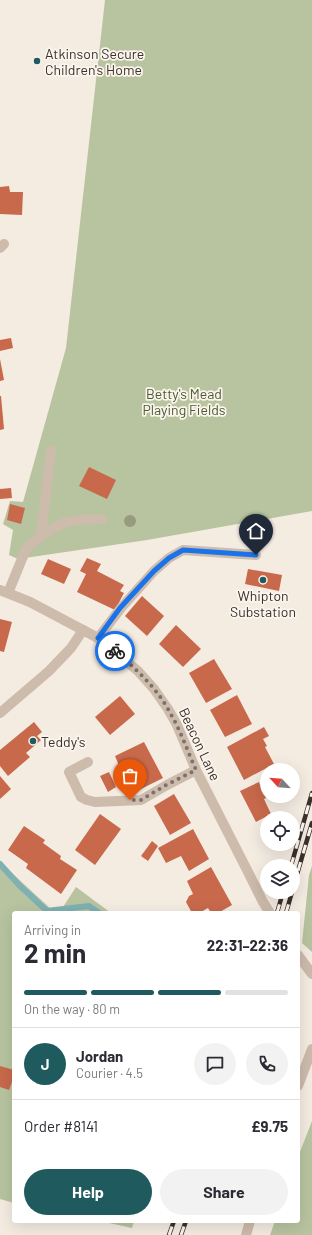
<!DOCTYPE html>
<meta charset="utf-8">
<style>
body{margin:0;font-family:Barlow,sans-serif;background:#f2f2f3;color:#2b2b33;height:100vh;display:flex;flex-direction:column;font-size:15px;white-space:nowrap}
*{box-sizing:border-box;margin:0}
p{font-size:13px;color:#7c7c81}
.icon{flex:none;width:22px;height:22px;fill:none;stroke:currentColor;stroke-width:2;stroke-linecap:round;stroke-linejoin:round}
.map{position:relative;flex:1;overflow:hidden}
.side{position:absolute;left:12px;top:911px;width:288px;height:312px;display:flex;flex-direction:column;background:#fff;border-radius:4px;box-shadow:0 4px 16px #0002}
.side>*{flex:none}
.needle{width:26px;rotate:296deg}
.buttons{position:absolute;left:260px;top:763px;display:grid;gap:8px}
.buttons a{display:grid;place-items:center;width:40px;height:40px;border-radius:50%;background:#fff;box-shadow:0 4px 16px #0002;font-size:20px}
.pin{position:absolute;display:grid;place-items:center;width:34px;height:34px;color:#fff;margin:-41px -17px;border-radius:50% 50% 50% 0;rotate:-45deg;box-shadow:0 0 4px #0007}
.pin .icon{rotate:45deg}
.courier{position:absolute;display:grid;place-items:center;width:40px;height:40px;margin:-20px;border:3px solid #1a73e8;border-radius:50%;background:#fff;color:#222;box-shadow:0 1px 5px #0007}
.summary em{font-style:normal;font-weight:700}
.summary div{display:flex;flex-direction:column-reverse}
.summary{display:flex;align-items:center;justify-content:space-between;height:68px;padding:0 12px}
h1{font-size:26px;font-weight:700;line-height:30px}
.bar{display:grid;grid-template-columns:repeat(4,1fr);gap:6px 4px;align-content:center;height:48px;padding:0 12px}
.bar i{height:5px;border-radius:3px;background:#e1e1e2}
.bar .selected{background:#1f5a5e}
.bar p{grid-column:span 4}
.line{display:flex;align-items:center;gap:10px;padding:0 12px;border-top:1px solid #e1e1e2}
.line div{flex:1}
.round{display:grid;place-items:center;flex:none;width:42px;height:42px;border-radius:21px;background:#f2f2f3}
.action{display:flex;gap:8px;margin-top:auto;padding:8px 12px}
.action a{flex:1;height:46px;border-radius:24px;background:#1f5a5e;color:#fff;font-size:16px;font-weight:700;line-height:46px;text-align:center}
.action a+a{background:#f2f2f3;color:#2b2b33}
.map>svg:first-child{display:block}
.green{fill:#b8c4a0}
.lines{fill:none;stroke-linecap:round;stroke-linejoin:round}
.stream{stroke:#7fb0b2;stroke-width:6}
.building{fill:#c8694b}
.lane{stroke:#cdbbac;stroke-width:10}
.street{stroke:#cdbbac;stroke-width:10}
.rail-casing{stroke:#3b302b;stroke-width:4.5}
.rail{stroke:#fbf5ee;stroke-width:3;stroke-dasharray:9;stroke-linecap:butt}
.tree{fill:#969b7f}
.done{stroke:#7c716b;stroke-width:4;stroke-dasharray:0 7.2}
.route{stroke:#1a73e8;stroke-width:5}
.poi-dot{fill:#1f5a5e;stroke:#fbf5ee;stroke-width:1.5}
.labels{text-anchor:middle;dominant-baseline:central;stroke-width:3.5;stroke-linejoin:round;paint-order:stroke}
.poi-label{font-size:14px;fill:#3b302b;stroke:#fbf5ee;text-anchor:start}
.park-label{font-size:14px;fill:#4a5a2e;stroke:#fbf5ee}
.street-label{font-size:14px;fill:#3b302b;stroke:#fbf5ee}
</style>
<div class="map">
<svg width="312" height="1235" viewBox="0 0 312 1235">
<rect width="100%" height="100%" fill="#f4ebe1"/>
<!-- green -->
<g class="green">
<path d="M105,0H312V511L147,540L18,559L9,555L13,530L3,524L10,501L23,502L66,348Z"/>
<path d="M1,863L51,909L63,907L76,887L111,913H14V1203L0,1199V866Z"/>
<path d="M312,866V952L302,943L309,875Z"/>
<path d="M312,1121V1235H270L275,1221H298V1157Z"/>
<path d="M100,1221H134L132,1228Z"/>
</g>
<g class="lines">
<!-- stream -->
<path class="stream" d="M0,864L19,885L47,911L89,906L99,913"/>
</g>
<!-- building -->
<g class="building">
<path d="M9,186L10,192H23L22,215L0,214V187Z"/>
<path d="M11,338L13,348L0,351V340Z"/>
<path d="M0,359L4,380L0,381Z"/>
<path d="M0,396H1L4,429L0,430Z"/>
<path d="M89,467L116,480L107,499L79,486Z"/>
<path d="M11,488L12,498L0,499V489Z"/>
<path d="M10,504L25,508L21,524L7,520Z"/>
<path d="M87,558L101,564L97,571L124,585L120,591L124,593L115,610L77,592L86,574L80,571Z"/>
<path d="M48,559L71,569L64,584L41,574Z"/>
<path d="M248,569L282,575L279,591L245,584Z"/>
<path d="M142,596L164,616L147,636L125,616Z"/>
<path d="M0,619L12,622L4,652L0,651Z"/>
<path d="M176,625L201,649L183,667L159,644Z"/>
<path d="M214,659L232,689L206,703L189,673Z"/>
<path d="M237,695L252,724L225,737L210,710Z"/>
<path d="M120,696L135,714L110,735L95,717Z"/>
<path d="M34,722L42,732L37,736L41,740L26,753L30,757L8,776L0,766V750Z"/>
<path d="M264,727L269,736L263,739L267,746L265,747L274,764L244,780L227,747Z"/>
<path d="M144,742L163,778L135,792L124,766L120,768L115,756Z"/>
<path d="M109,772L116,787L108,792L100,776Z"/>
<path d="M0,776L11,789L0,799Z"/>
<path d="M259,782L260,785L267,782V796H270L264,799L271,814L256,822L240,791Z"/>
<path d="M174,794L191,823L170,835L154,806Z"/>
<path d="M100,814L121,829L95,865L75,850Z"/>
<path d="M24,826L45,840L43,843L61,856L60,859L77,870L61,894L26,868L28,864L8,850Z"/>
<path d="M193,829L209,859L189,871L181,856L166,863L158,848Z"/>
<path d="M152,841L158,846L148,861L141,856Z"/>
<path d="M211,867L232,905L218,913H211L208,908L199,913H192L186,902L189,896L193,894L187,881Z"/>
<path d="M0,1066L14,1070V1077L9,1090L0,1087Z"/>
</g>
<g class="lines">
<!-- lane -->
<g class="lane">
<path d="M41,536L51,451"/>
<path d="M8,593L26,549C32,541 58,524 67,522C78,519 91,520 102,519"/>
<path d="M98,638L121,608L154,571L169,558L183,550L256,555"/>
</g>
<!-- street -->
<g class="street">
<path d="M0,248L4,244"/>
<path d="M0,590L30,602L98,638L138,671L154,689L168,709L177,725L196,770L247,870L263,902L270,913"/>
<path d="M0,713L49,671L71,648L83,630"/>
<path d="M88,762L69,772L81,797L87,800L95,802L141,800L167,785L196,770"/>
<path d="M298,955L312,974"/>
<path d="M298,1086L312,1049"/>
<path d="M246,1235L250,1221"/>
</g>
<defs>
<g id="rail">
<path d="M291,866L312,793"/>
<path d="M293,888L312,823"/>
<path d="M277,913L283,892"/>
<path d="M286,913L292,892"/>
<path d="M169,1235L174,1221"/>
<path d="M181,1235L186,1221"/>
</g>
</defs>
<!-- rail casing -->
<use href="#rail" class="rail-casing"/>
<!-- rail -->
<use href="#rail" class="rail"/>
</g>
<!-- trees -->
<circle class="tree" cx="130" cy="521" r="6"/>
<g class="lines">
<!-- done -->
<path class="done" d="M115,651C134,667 157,688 169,711C180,729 187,750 196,770L166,785L141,800H130"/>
<!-- route -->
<path class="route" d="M115,651L98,638L120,608L154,571L169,558L183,550L256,555"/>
</g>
<!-- markers -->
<g class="poi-dot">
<circle cx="37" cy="61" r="4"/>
<circle cx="263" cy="580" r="4"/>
<circle cx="33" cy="741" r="4"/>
</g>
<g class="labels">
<!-- poi labels -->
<g class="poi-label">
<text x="45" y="53">Atkinson Secure<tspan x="45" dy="16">Children's Home</tspan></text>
<text x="263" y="595" text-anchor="middle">Whipton<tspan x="263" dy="16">Substation</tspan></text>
<text x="41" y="741">Teddy's</text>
</g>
<!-- park labels -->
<g class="park-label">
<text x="184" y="393">Betty's Mead<tspan x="184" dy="16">Playing Fields</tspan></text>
</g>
<!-- street labels -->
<g class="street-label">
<text transform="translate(200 744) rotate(65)">Beacon Lane</text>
</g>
</g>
</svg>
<div class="buttons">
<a><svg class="needle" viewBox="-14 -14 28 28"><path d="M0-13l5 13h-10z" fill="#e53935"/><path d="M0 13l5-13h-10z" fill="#7c7c81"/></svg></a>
<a><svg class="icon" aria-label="locate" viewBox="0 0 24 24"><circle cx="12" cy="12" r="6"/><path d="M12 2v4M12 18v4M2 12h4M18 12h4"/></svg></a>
<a><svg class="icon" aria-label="layers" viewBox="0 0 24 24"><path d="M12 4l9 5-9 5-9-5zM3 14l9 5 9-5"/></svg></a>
</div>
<div class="pin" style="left:130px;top:800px;background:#ea580c"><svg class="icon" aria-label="bag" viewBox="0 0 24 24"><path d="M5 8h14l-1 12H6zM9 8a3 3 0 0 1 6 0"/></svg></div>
<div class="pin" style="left:256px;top:555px;background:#1f2937"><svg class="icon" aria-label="home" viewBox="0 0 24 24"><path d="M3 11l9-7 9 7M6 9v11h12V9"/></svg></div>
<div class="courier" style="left:115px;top:651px"><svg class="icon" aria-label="bike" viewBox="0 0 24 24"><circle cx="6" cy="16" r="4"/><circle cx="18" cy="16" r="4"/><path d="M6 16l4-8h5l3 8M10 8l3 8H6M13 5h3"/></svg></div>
<section class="side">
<div class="summary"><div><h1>2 min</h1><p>Arriving in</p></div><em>22:31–22:36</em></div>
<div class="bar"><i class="selected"></i><i class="selected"></i><i class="selected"></i><i></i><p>On the way · 80 m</p></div>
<div class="line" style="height:72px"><b class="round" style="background:#1f5a5e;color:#fff">J</b><div><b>Jordan</b><p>Courier · 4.5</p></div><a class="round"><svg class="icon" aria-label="chat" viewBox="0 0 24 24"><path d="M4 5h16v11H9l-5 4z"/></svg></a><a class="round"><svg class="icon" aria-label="phone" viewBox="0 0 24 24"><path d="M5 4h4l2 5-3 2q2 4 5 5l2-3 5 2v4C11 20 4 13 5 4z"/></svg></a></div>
<div class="line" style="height:52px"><div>Order #8141</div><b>£9.75</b></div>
<div class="action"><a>Help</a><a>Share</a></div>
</section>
</div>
